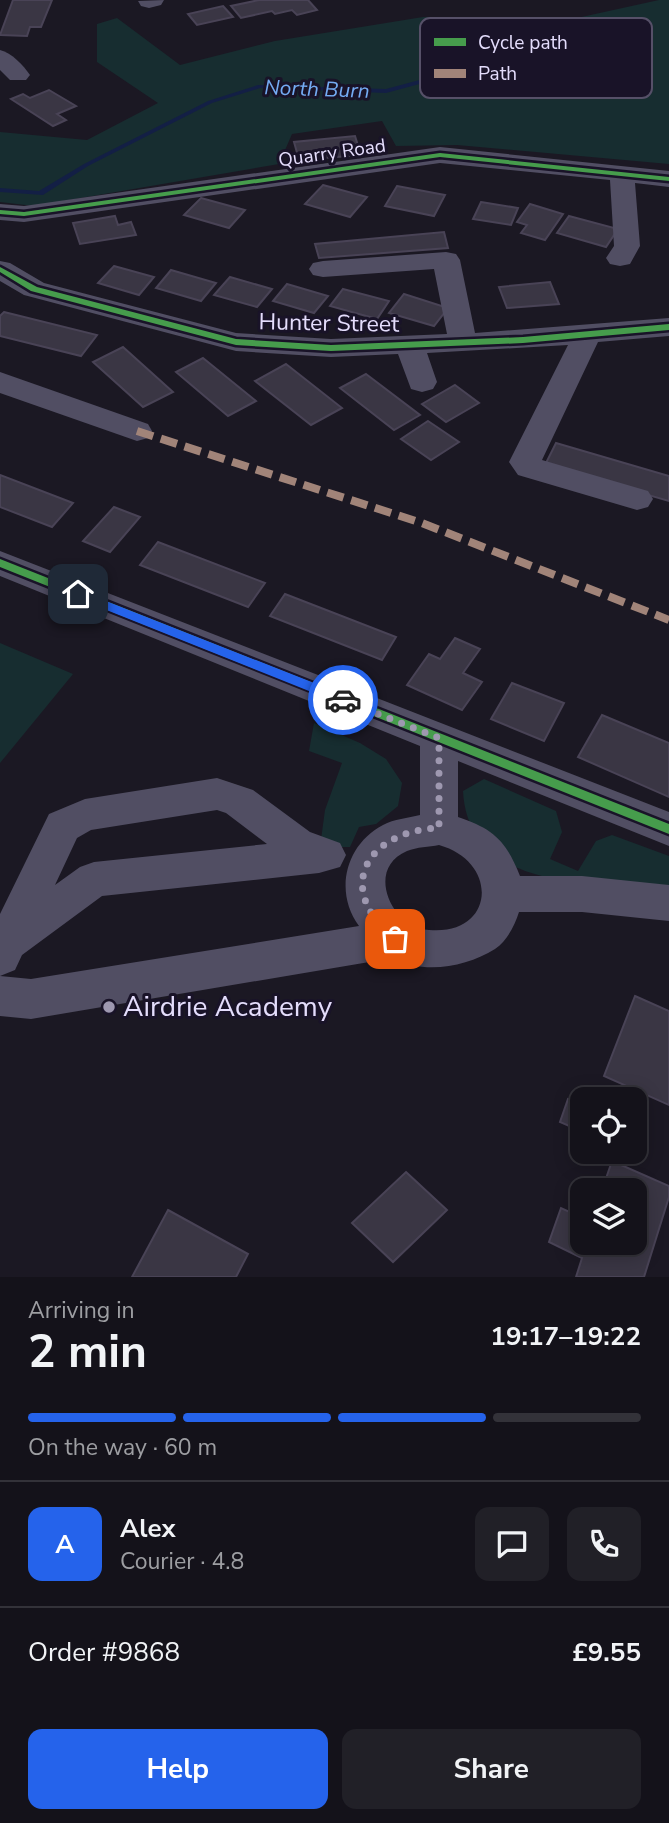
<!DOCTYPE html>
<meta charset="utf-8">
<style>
body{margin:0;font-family:"Nunito Sans",sans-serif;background:#212027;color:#f1f3f6;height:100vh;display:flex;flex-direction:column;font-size:26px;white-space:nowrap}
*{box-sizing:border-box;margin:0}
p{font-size:23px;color:#9d9ea2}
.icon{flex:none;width:38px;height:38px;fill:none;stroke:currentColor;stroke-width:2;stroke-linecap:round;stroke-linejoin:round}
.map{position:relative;height:1277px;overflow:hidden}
.panel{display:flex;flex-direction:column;background:#14121a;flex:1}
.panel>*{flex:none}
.fabs{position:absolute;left:570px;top:1087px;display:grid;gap:14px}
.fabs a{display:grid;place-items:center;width:77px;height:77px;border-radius:14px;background:#14121a;box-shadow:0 4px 18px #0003,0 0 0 2px #333239;font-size:35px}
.pin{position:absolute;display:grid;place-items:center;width:60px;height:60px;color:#fff;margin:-30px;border-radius:14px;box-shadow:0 4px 10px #0006}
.courier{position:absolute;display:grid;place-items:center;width:70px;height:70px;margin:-35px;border:5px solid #2563eb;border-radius:50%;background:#fff;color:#222;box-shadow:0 2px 9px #0007}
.summary em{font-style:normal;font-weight:700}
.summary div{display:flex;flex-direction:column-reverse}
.summary{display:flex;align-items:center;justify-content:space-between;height:119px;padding:0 28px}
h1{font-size:46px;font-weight:700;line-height:52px}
.bar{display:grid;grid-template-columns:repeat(4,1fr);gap:10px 7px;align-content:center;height:84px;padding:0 28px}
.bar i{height:9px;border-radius:5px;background:#333239}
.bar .current{background:#2563eb}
.bar p{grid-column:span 4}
.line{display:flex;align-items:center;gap:18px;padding:0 28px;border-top:2px solid #333239}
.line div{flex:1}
.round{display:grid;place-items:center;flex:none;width:74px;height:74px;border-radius:14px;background:#212027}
.action{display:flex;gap:14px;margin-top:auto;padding:14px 28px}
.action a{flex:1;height:80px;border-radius:14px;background:#2563eb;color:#fff;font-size:28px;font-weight:700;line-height:80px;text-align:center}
.action a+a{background:#212027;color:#f1f3f6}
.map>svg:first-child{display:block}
.green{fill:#172d30}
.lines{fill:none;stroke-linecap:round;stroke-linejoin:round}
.stream{fill:#131f45;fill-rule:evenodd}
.building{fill:#3a3644;stroke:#494356;stroke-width:2}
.minor{fill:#514e63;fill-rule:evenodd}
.quiet{stroke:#a18479;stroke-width:8;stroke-dasharray:17 8;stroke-linecap:butt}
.cycleway-casing{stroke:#191328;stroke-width:5}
.cycleway{fill:#469c4c;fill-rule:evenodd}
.route{fill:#2563eb}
.done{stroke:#9e98b0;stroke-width:7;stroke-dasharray:0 12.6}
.poi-dot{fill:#9e98b0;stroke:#191328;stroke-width:2.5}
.labels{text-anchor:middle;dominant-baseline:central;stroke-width:6;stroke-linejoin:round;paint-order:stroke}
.far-street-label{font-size:19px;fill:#e4ddfc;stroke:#191328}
.far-water-label{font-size:21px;font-style:italic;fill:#74abf3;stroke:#191328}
.street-label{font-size:23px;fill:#e4ddfc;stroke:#191328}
.near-poi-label{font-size:28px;fill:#e4ddfc;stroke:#191328;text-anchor:start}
.key{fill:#191328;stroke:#565068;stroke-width:2}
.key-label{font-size:19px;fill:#e4ddfc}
</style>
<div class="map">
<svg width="669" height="1277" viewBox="0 0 669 1277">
<rect width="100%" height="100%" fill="#1b1823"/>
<!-- green -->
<g class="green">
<path d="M659,0H669V164L457,145L396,146L382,121L292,134L279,164L34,206L0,202V132L87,140L158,103L97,62V24L117,18L180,65L275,41L423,17L577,18Z"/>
<path d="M0,643L73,674L0,763Z"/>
<path d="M314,723L360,743L386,759L402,783L398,806L376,824L359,827L350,847H320L325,810L342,763L309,751Z"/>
<path d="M484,779L556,811L562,832L550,859L578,871L596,841L612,835L669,856V887C596,884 468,892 463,791Z"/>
</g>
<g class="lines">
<!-- stream -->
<path class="stream" d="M528,51L530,52V54L386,93L260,88L212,103L88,166L43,195L0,192V188L39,191L84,164L208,101L258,85L386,89Z"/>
</g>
<!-- building -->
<g class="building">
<path d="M13,0H52L41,27H30L27,36L0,35Z"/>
<path d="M259,0H308L317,10L297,15L292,10L275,14L272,11L241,18L231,6Z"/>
<path d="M223,6L233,17L197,25L188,14Z"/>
<path d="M49,90L76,106L57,114L66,120L53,126L11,99L23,94L30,98Z"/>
<path d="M355,136L361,155L299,160L294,142Z"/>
<path d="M323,185L367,197L350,217L305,204Z"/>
<path d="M397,186L445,195L434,216L385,206Z"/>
<path d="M201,198L245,210L229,228L184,215Z"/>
<path d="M481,202L518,208L511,225L473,219Z"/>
<path d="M530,204L563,214L545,240L521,233L527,225L517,222Z"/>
<path d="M115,216L118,225L131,222L136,235L80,244L73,223Z"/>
<path d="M569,216L618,229L606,247L557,233Z"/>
<path d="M444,232L448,248L319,258L315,244Z"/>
<path d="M114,266L154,277L139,295L98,283Z"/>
<path d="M171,270L216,283L201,301L156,288Z"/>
<path d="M230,277L272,289L257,307L214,295Z"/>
<path d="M550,282L559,304L507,308L499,287Z"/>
<path d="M287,284L328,296L314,313L273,301Z"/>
<path d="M343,289L389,301L377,319L330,306Z"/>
<path d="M404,294L448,308L434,326L389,313Z"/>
<path d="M4,312L97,335L81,356L0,336V316Z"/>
<path d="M123,347L173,392L143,407L93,362Z"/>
<path d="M203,358L256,401L228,416L176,372Z"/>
<path d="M286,364L342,408L311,425L255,381Z"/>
<path d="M366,374L420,415L394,430L340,388Z"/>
<path d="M455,385L479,403L446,422L422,404Z"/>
<path d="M428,421L459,442L431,460L401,439Z"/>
<path d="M556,443L669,476V501L545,465Z"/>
<path d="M0,475L73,503L52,527L0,507Z"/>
<path d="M114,507L140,517L110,552L83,541Z"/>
<path d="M158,542L265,583L248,607L140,565Z"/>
<path d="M285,594L396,637L382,660L270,616Z"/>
<path d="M455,638L480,649L463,673L482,682L462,710L407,685L429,654L440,659Z"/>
<path d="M512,683L564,703L544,741L491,719Z"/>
<path d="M602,715L669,743V797L578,757Z"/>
<path d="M635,996L669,1011V1105L604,1076Z"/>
<path d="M568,1099L583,1104V1132L560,1122Z"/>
<path d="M612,1161L669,1186V1197L644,1277H576L582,1258L549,1242L561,1208L583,1218V1242H635V1190H602Z"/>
<path d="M406,1172L447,1210L393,1262L352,1223Z"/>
<path d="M168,1210L248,1254L236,1277H132Z"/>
</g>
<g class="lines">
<!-- minor -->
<g class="minor">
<path d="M164,0L161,5L149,8L141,6L138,1Z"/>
<path d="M0,50C12,53 23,65 30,75L26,80H10L0,70Z"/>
<path d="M440,147L669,171V187L635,183L640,246L630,264L620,266L610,264L606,258L614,246L610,180L440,163L24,222L0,220V204L24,206Z"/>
<path d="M446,252L456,254L460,260L475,333L669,318V336L598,342L542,460L648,491L653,499L648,507L637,510L518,475L509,462L568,345L427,353L437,382L433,389L422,392L411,389L398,354L331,357L236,351L24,295L0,281V261L10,263L44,283L236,333L331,339L447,334L434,269L323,277L313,275L309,269L313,263L323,261Z"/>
<path d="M0,372L148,424L152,431L148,438L137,441L0,393Z"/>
<path d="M0,551L669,812V846L458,761V817C494,829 506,841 520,876H582L669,885V921L582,912H519C515,925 507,941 495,949C466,967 424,975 393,958L31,1019L0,1016V976L31,979L359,926C334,892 345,845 383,825C394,819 408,818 420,815V746L0,576ZM439,845C500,862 495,936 429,930C417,929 404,924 397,913C381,892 379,863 407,851C417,847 429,847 439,845Z"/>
<path d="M217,778L253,790L310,832L340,843L346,855L340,867L319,873L102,896L22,955L15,970L0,976V914L49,814L85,799ZM217,810L226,813L267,844L94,862L80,867L55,885L77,838L91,830Z"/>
</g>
<!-- quiet -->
<path class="quiet" d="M137,431L422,523L669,620"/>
<defs>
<g id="cycleway">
<path d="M440,153L669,177V181L440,157L24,216L0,214V210L24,212Z"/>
<path d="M0,267L37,287L236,339L331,345L523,337L669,324V330L523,343L331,351L236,345L31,291L0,272Z"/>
<path d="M0,559L669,824V834L0,567Z"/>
</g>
</defs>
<!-- cycleway casing -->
<use href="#cycleway" class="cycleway-casing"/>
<!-- cycleway -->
<use href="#cycleway" class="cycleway"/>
</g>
<!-- route -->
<path class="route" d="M78,590L347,696L349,700L347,703H339L74,597V591Z"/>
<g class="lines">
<!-- done -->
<path class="done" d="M343,700L439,738V828C366,831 333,889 395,939"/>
</g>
<!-- markers -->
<circle class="poi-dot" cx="109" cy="1007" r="7"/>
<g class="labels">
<!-- far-street labels -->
<g class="far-street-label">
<text transform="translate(332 153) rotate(-8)">Quarry Road</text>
</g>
<!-- far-water labels -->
<g class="far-water-label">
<text transform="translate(317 89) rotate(2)">North Burn</text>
</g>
<!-- street labels -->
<g class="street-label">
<text transform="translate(329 323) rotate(1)">Hunter Street</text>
</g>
<!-- near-poi labels -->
<g class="near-poi-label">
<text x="123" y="1007">Airdrie Academy</text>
</g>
</g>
<!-- legend -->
<rect x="420" y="18" width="232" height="80" rx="10" class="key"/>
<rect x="434" y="38" width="32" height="8" fill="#469c4c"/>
<rect x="434" y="69" width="32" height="9" fill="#a18479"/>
<g class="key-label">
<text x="478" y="49">Cycle path</text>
<text x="478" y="80">Path</text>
</g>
</svg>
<div class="fabs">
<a><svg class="icon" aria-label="locate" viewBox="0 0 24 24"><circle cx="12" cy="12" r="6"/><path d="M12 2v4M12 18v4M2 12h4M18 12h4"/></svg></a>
<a><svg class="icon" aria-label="layers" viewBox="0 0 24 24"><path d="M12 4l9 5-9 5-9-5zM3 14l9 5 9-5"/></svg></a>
</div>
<div class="pin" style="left:395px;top:939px;background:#ea580c"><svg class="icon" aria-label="bag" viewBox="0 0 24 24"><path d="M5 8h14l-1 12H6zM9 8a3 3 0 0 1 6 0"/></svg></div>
<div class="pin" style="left:78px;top:594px;background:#1f2937"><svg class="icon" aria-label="home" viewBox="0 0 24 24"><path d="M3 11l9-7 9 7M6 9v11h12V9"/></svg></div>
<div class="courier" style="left:343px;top:700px"><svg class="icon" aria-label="car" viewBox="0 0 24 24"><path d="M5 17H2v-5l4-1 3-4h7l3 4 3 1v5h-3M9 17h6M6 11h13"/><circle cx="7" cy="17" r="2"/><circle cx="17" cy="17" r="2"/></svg></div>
</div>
<section class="panel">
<div class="summary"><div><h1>2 min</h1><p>Arriving in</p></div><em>19:17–19:22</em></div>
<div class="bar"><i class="current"></i><i class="current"></i><i class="current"></i><i></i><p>On the way · 60 m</p></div>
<div class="line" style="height:126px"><b class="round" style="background:#2563eb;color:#fff">A</b><div><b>Alex</b><p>Courier · 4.8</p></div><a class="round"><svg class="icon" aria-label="chat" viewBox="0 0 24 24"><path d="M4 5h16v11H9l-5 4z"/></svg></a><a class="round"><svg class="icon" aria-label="phone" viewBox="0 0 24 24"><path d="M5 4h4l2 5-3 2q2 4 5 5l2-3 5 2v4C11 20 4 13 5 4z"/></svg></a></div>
<div class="line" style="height:91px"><div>Order #9868</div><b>£9.55</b></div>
<div class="action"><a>Help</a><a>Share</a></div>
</section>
